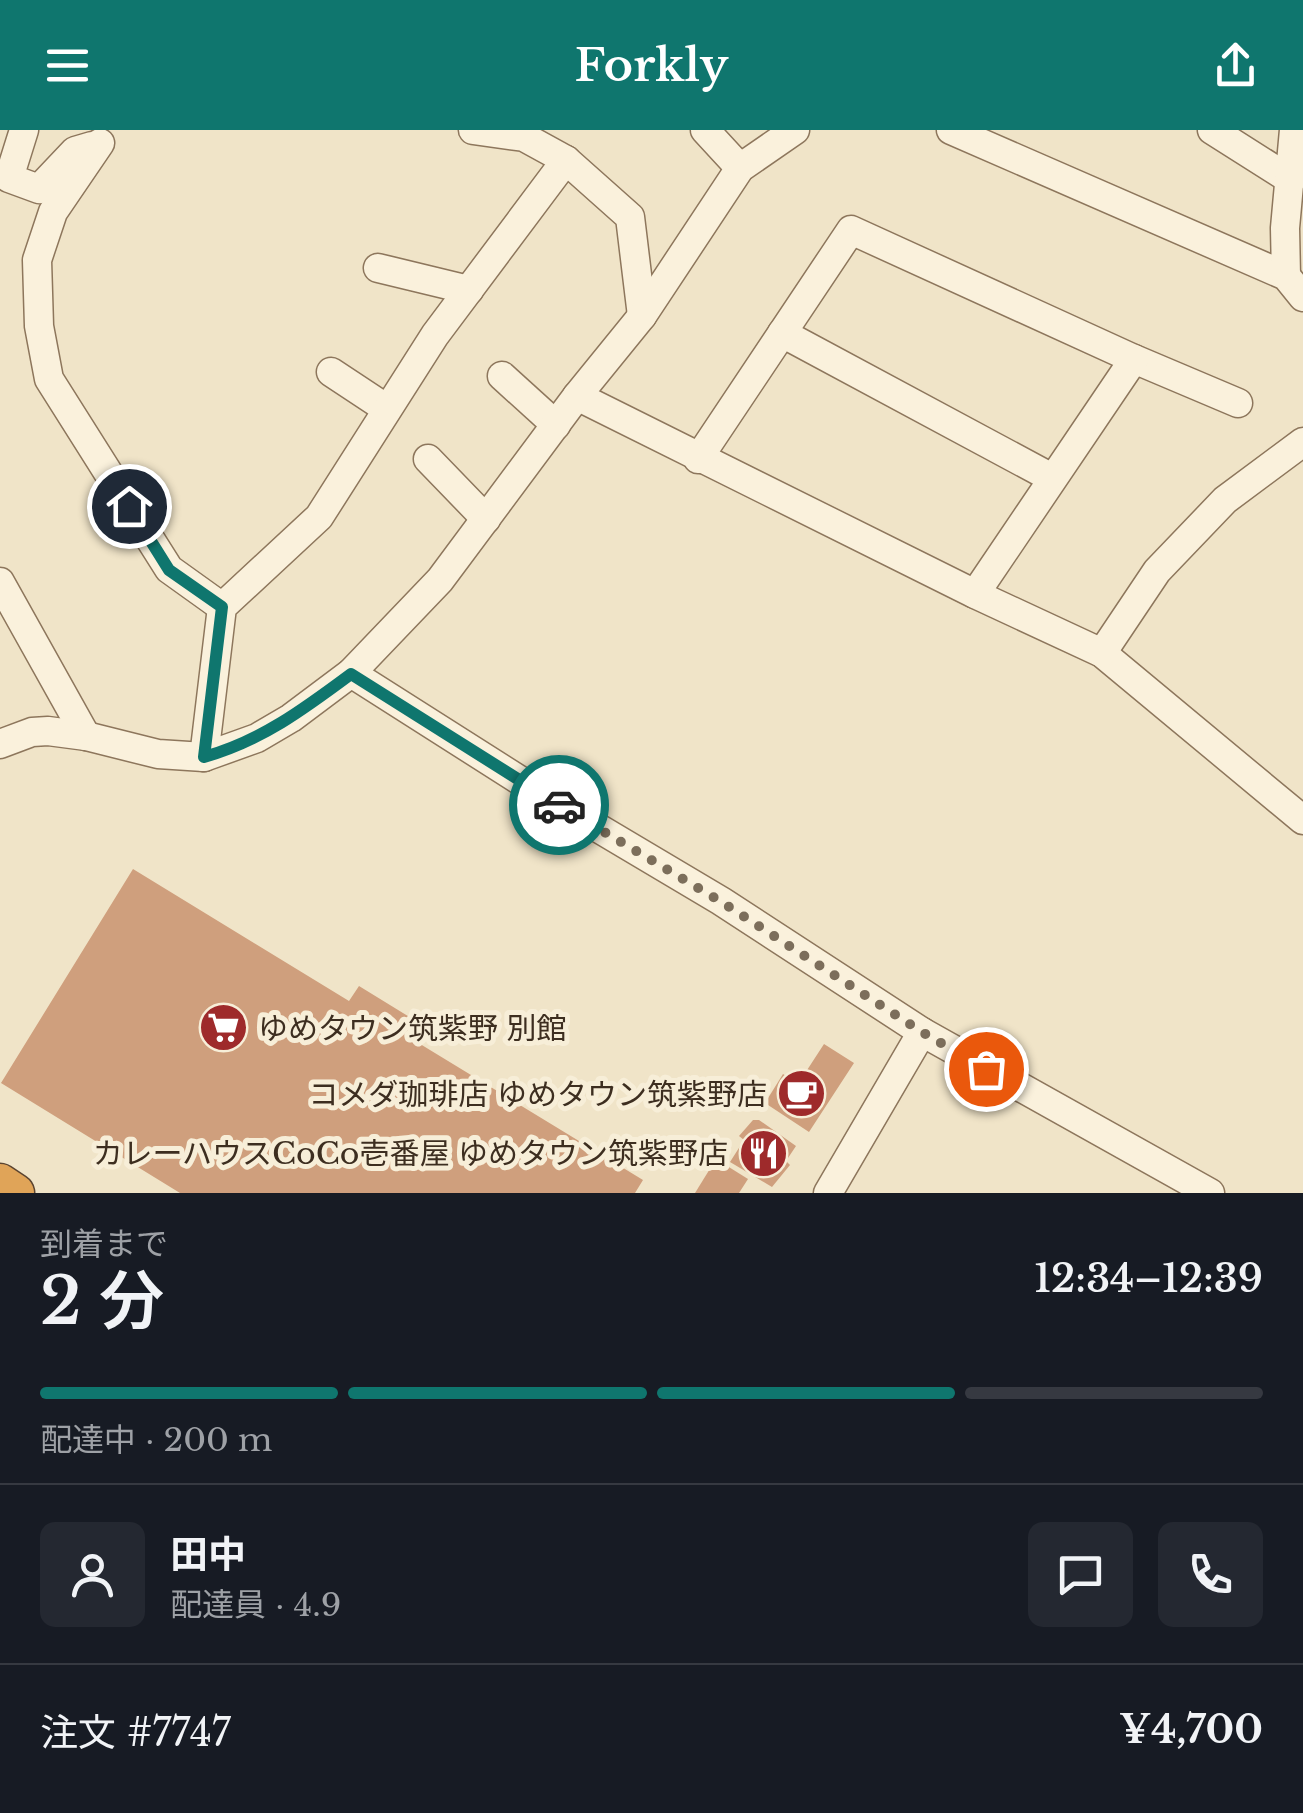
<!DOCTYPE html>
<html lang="ja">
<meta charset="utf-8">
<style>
body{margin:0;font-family:"Libre Baskerville","Noto Sans JP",serif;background:#242831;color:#f1f3f6;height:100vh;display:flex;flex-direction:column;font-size:38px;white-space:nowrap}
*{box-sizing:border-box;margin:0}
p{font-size:32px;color:#9ea1a6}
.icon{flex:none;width:55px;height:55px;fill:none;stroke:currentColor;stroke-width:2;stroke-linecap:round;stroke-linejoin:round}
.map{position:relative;height:1063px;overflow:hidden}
.sheet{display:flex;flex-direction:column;background:#171b24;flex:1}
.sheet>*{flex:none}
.pin{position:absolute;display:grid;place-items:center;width:85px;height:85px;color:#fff;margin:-42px;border:5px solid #fff;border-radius:50%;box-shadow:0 2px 10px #0007}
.courier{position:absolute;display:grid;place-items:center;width:100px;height:100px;margin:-50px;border:8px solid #0f766e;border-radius:50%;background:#fff;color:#222;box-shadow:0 2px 12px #0007}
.overview em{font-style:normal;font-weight:600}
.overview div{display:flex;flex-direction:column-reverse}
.overview{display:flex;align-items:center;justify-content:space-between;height:170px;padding:0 40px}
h1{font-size:65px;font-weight:600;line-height:75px}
.bar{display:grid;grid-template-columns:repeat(4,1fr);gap:15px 10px;align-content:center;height:120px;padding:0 40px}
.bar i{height:12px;border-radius:8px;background:#363941}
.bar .selected{background:#0f766e}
.bar p{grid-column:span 4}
.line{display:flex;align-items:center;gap:25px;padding:0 40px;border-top:2px solid #363941}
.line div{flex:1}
.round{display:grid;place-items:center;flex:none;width:105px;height:105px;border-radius:15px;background:#242831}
header{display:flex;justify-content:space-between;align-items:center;height:130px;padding:0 40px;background:#0f766e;color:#fff;font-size:45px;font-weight:600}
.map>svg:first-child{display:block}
.building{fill:#cf9f7d}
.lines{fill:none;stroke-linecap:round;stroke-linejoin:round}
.minor-casing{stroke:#8d765c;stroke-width:31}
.highway-casing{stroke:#5b4430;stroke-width:41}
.minor{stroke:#faf1dc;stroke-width:28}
.highway{stroke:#e0a458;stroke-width:38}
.done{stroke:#7c6e5b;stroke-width:10;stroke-dasharray:0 18}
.route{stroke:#0f766e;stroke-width:12}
.labels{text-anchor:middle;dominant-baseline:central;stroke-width:10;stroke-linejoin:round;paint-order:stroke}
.poi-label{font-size:30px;fill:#3d2e20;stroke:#f7eed8;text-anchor:end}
</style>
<header><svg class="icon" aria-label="menu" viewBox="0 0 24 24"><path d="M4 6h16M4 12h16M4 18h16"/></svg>Forkly<svg class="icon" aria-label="share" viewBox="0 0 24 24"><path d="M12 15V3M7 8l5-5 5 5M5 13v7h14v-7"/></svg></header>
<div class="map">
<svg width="1303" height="1063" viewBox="0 0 1303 1063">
<rect width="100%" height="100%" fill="#f0e4c8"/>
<!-- building -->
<g class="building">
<path d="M133,739L349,871L359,856L416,891L407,906L643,1050L635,1063H180L1,953Z"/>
<path d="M824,914L854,933L809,1002L765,973L783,944L798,954Z"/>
<path d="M753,990H759L796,1016L786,1031L790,1035L772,1057L730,1032L744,1010L739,1006Z"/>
<path d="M716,1029L748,1049L739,1063H695Z"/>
</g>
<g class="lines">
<defs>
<g id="minor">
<path d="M24,0L9,48L39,59L75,21L92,16"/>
<path d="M473,0L524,7L566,30L630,87L642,186"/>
<path d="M705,0L740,38"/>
<path d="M951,0L1286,146L1303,167"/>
<path d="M1212,0L1291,50"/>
<path d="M100,13L53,82L37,130L39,196L49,249L169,439L222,477"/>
<path d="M378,138L469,160"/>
<path d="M1286,146L1285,98L1294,0"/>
<path d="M782,203L1052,348"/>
<path d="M1134,229L1238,273"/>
<path d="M331,242L387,279"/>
<path d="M502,246L556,295"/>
<path d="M577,266L975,464L1102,523L1303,690"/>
<path d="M428,329L486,389"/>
<path d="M698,329L851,100L1134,229L975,464"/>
<path d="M0,452L86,606"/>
<path d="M1102,523L1157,441L1225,370L1303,312"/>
<path d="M351,543L546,667L721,771L922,902L1210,1063"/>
<path d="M0,614L32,602L48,601L86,606L158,624L204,627L257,608L291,588L351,543L440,450L577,266L642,186L740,38L795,0"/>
<path d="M204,627L222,477L319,387L435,205L566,30"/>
<path d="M828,1063L922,902"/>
</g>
<path id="highway" d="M0,1053L15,1063"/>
</defs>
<!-- minor casing -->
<use href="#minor" class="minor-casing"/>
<!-- highway casing -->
<use href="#highway" class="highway-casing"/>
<!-- minor -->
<use href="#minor" class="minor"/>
<!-- highway -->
<use href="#highway" class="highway"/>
</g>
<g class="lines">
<!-- done -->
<path class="done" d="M559,675L720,771L922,902L986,939"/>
<!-- route -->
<path class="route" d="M129,376L169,440L222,477L204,627C261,611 304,579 351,544L559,675"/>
</g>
<!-- icons -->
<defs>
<symbol id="supermarket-disc" viewBox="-11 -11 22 22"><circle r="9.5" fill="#9e2a2b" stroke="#f7eed8"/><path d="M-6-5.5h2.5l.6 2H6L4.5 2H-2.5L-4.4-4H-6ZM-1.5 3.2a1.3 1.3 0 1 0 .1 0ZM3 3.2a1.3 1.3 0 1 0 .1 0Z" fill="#fff"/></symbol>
<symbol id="cafe-disc" viewBox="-11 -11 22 22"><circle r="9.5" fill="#9e2a2b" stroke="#f7eed8"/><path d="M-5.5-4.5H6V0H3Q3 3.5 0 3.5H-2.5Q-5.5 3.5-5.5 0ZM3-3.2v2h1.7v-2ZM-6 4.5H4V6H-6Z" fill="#fff"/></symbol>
<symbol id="restaurant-disc" viewBox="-11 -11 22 22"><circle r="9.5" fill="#9e2a2b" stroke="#f7eed8"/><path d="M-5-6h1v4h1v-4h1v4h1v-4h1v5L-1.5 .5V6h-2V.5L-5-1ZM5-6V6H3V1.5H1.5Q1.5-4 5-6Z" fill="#fff"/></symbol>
</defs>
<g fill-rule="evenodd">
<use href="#supermarket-disc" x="196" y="870" width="55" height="55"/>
<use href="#cafe-disc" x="774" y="936" width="55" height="55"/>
<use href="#restaurant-disc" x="736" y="996" width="55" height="55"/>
</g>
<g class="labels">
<!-- poi labels -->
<g class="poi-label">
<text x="258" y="898" text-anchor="start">ゆめタウン筑紫野 別館</text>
<text x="767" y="964">コメダ珈琲店 ゆめタウン筑紫野店</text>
<text x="728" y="1023">カレーハウスCoCo壱番屋 ゆめタウン筑紫野店</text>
</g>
</g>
</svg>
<div class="pin" style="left:986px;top:939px;background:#ea580c"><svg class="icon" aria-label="bag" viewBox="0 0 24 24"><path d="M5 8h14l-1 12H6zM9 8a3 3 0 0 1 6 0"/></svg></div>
<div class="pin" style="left:129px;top:376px;background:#1f2937"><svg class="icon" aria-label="home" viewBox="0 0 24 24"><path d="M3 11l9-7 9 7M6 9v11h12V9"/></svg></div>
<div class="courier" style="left:559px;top:675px"><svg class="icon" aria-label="car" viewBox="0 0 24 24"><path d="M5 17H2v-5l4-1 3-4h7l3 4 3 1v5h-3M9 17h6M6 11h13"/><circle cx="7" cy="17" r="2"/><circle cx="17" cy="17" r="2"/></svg></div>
</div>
<section class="sheet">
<div class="overview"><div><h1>2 分</h1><p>到着まで</p></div><em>12:34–12:39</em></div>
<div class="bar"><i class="selected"></i><i class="selected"></i><i class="selected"></i><i></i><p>配達中 · 200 m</p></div>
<div class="line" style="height:180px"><a class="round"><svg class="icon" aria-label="person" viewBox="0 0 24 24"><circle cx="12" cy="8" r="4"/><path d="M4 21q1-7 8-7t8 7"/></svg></a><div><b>田中</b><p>配達員 · 4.9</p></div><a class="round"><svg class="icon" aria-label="chat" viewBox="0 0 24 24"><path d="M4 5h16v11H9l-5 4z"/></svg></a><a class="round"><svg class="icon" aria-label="phone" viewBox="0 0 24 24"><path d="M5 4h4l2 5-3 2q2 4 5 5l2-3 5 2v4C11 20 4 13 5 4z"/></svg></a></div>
<div class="line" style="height:130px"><div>注文 #7747</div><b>¥4,700</b></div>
</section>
